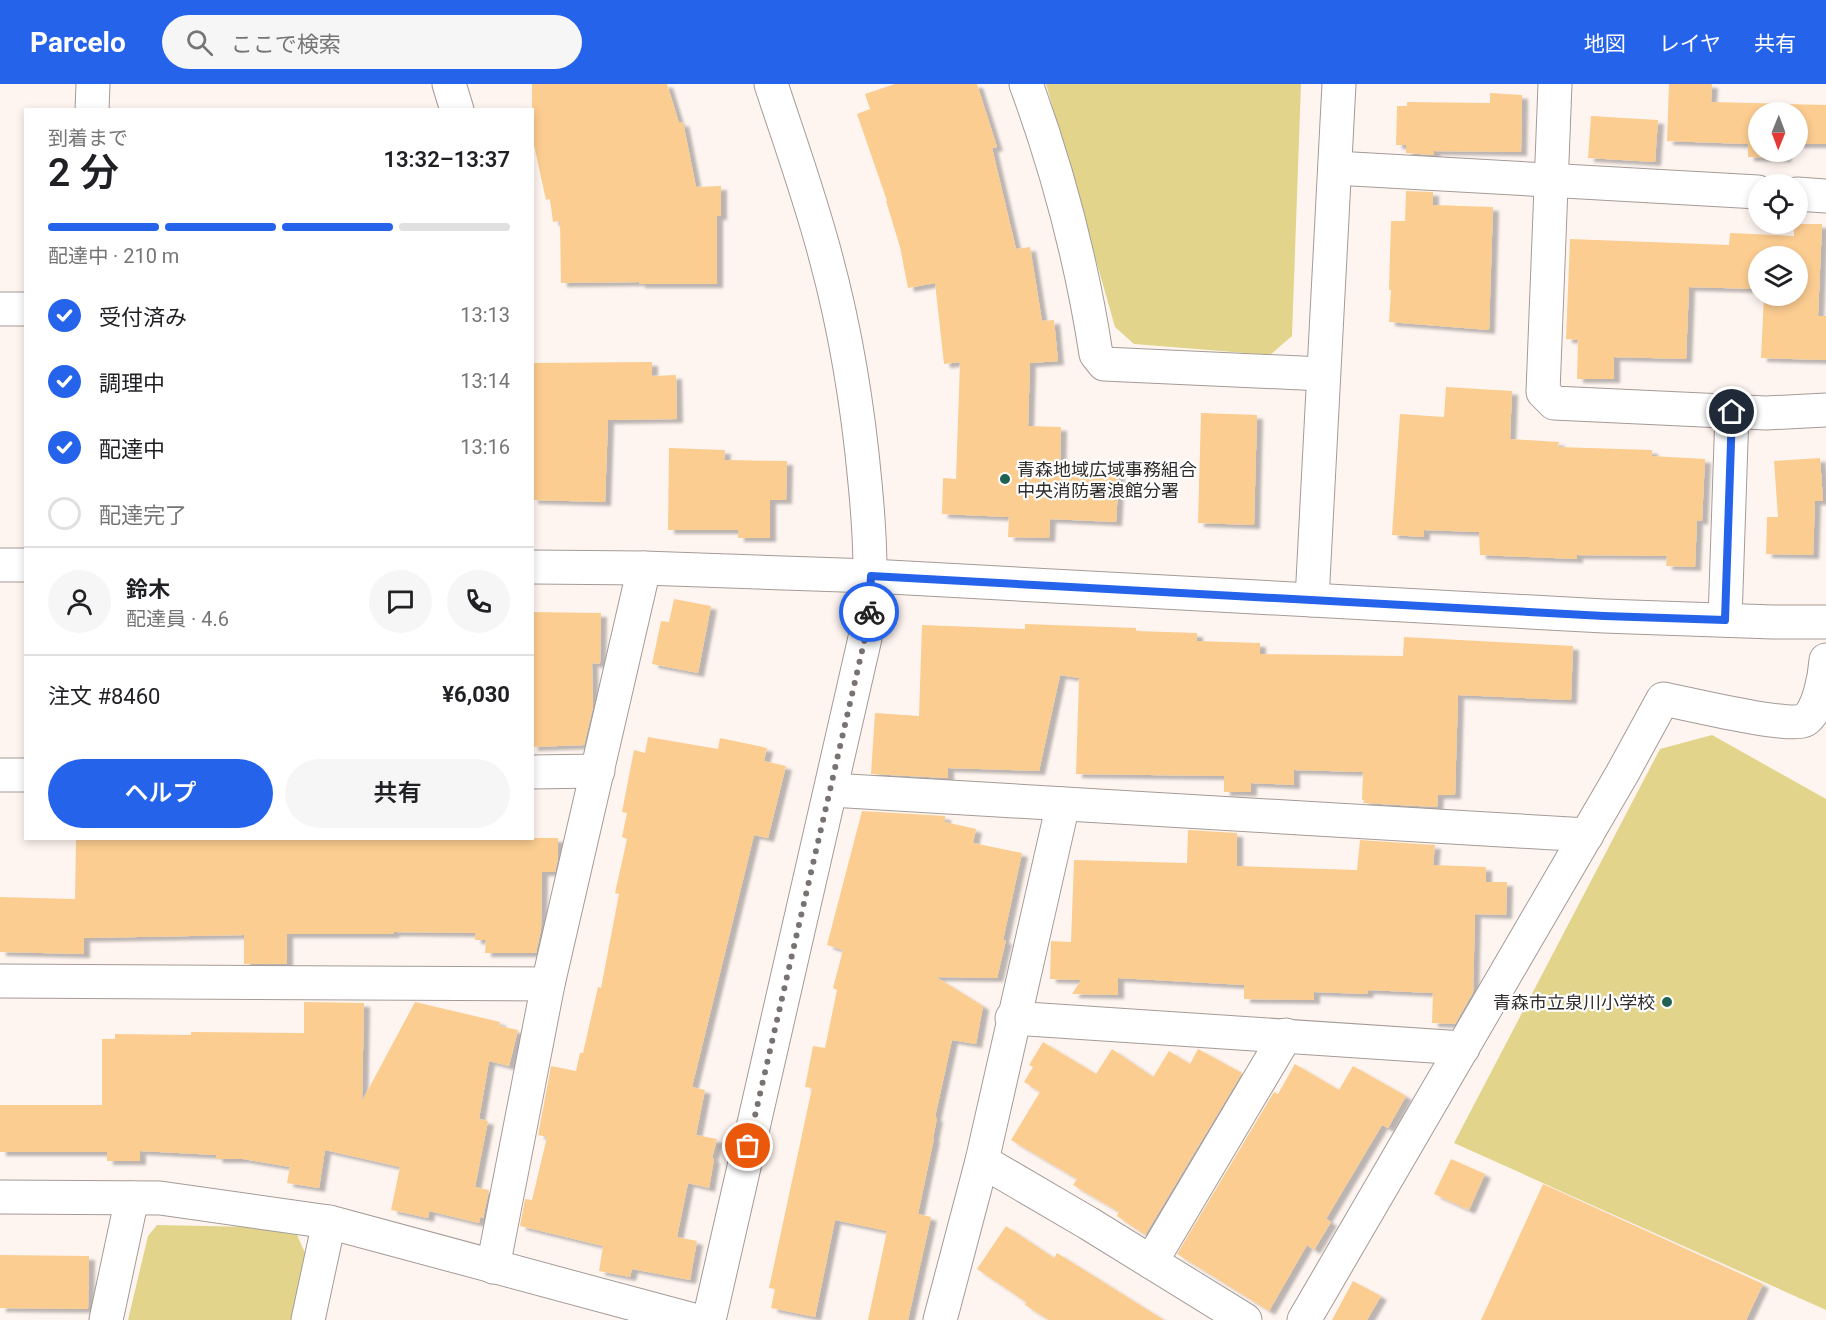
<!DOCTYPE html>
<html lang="ja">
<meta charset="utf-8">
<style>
body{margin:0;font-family:Roboto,"Noto Sans JP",sans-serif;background:#f6f6f6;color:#202124;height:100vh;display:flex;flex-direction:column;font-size:22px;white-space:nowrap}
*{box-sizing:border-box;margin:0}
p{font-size:20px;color:#757577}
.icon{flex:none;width:33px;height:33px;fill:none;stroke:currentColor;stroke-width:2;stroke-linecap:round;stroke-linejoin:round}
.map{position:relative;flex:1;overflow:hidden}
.side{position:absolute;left:24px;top:24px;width:510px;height:732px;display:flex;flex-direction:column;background:#fff;border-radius:0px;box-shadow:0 3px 9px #0003}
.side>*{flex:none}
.needle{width:39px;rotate:181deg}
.buttons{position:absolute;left:1748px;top:18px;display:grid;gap:12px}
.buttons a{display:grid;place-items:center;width:60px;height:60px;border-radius:50%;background:#fff;box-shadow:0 3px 9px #0003;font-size:30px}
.pin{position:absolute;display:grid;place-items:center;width:51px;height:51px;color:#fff;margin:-26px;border:3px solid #fff;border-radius:50%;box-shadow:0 2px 6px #0007}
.courier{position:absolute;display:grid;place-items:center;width:60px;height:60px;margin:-30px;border:4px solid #2563eb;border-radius:50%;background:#fff;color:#222;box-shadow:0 2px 8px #0007}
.overview em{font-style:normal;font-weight:600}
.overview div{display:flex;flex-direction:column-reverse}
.overview{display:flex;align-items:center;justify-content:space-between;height:102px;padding:0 24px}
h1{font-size:39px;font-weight:600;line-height:45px}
.bar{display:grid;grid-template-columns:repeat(4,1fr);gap:9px 6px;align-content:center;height:72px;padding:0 24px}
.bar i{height:8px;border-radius:4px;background:#e0e0e0}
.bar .on{background:#2563eb}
.bar p{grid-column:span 4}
.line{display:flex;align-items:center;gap:15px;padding:0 24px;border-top:2px solid #e0e0e0}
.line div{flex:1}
.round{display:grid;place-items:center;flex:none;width:63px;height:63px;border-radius:32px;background:#f6f6f6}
ol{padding:0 24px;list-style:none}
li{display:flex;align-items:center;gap:18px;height:66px}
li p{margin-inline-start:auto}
li .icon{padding:6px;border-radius:50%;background:#2563eb;color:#fff;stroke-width:4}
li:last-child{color:#757577}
li i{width:33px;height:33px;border:3px solid #e0e0e0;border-radius:50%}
.button{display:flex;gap:12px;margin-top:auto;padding:12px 24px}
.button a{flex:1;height:69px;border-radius:36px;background:#2563eb;color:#fff;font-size:24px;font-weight:600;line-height:69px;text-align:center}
.button a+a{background:#f6f6f6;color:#202124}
header{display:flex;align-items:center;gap:36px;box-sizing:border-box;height:84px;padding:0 30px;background:#2563eb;color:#fff}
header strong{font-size:28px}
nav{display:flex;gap:33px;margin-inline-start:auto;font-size:21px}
.search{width:420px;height:54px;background:#f6f6f6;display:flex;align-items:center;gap:15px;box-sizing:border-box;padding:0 21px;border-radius:33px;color:#757577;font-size:22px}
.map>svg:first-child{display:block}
.green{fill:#e3d48c}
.building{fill:#fccd91;filter:url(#shadow)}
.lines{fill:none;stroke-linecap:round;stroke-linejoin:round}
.minor-casing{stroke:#a49b97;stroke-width:35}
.minor{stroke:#fff;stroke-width:33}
.done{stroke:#787270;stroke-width:6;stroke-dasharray:0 10.8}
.route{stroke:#2563eb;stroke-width:8}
.poi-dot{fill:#206352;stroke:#fff;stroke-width:2}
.labels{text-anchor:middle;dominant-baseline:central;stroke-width:4.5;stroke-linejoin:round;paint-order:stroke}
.poi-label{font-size:18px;fill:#302c2b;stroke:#fff;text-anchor:start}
</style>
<header>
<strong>Parcelo</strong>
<div class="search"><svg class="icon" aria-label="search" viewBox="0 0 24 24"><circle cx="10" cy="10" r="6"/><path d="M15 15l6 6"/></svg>ここで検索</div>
<nav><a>地図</a><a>レイヤ</a><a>共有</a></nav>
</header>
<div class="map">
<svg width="1826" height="1236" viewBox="0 0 1826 1236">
<defs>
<filter id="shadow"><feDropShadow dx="6" dy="4" stdDeviation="1.5" flood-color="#0004"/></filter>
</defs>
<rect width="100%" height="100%" fill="#fff5f0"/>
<!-- green -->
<g class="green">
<path d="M1046,0H1301L1292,252L1270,271L1134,260L1115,243Z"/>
<path d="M1712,651L1826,715V1226L1454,1059L1660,665Z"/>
<path d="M157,1141L254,1143L297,1151L306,1171L291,1236H128L148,1152Z"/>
</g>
<!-- building -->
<g class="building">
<path d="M532,0H667L679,39L683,38L696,103L721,102V132H717V200H639V198L561,199L560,137L553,138L550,115L546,116L532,52Z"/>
<path d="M895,0H977L997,63L992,64L1016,165L1030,163L1042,237L1054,236L1058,277L1030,279L1028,342L1061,343L1060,388L1119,390L1116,438L1050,435L1049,454L1008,453L1009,433L942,430L943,394L956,395L960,278L944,280L935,199L908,204L900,163L886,117H887L857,30L870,25L865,10Z"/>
<path d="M1669,0H1712L1711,18L1826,21V60H1797V28H1758V68H1786L1785,74L1748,73V60L1667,57Z"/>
<path d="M1490,9L1522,11L1521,68L1434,67V71L1406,69V61H1396L1397,22H1407V18L1490,19Z"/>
<path d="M1591,32L1658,36L1655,78L1588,74Z"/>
<path d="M1406,107L1433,108V121L1493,123L1489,246L1389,238L1391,206H1389L1391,137H1405Z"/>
<path d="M1794,140H1822L1818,232H1826V276L1761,274L1764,212H1797V172H1758V205L1689,203L1686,275L1614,273V295H1577L1578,256L1566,255L1570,155L1729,161L1730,149L1794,152Z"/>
<path d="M652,278V292L676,291L677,335L608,336L605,418L532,416V279Z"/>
<path d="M1446,303L1512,307L1510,355L1559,358L1558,363L1652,366V372L1705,375L1702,437L1697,436L1695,483L1666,482L1667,472L1577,471V475L1480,471L1479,448L1424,446V453L1392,451L1400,330L1444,333Z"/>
<path d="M1201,329L1257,331L1254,441L1198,439Z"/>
<path d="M669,364L725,366L724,376L787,377L786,416H770V454H738V446H668Z"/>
<path d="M1820,374L1823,417H1815L1813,471L1766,470L1767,433H1778L1774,377Z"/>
<path d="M674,515L711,522L698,589L652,580L661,537L669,538Z"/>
<path d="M532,528L601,529L600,580L592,579L593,623L584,661L532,663Z"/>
<path d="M1025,540L1136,544V547L1197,549V557L1260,559V570L1403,572L1404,553L1573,562L1571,616L1458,611L1455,711H1438L1437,723L1363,719L1364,716H1362L1363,688L1294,686V701L1251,699V708H1224V692L1076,690L1079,594L1060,591L1039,687L948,684V694L871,690L875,629L919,632L922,541L1025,545Z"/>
<path d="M648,653L718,665L720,654L767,664L764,677L786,682L768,754L754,751L692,1003L705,1006L696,1051L717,1055L712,1074L714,1075L709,1104L688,1099L677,1153L697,1157L690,1196L632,1185L630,1193L599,1187L603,1162L520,1142L525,1115L532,1116L547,1053L538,1051L551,982L576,987L580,969H583L598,903L601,904L619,810L615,809L627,755L622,753L627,729L622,728L634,666L645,669Z"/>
<path d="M862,727L945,732V738L976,745L973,759L1022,769L1003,856H1006L997,894L936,893L983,922L976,960L952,956L935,1033L937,1034L933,1054H934L918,1130L931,1133L908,1236H868L887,1147L835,1136L815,1233L771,1224L775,1205L769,1204L812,1004L805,1003L813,962L825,964L837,906L833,904L843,866L827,861Z"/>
<path d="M1188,746L1237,749V782L1357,786L1360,756L1435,761L1433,781L1486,783V798H1507L1506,831L1475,830L1473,908L1455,940L1432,939L1433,909L1368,906L1367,910L1314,908V916L1244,915V901L1118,894V911L1072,910L1081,896L1050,895L1051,857L1071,858L1074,776L1187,779Z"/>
<path d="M76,754H558V774L555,788H542L541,845L536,869H485L486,856H475V849L394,848L393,850H287V880H244V851L84,854V870L0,868V813L75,815Z"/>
<path d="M304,918L364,919L362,1017L415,918L500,938L499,942L518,946L509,982L489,977L479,1035L488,1037L475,1103L489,1106L483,1134L480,1133L479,1139L429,1127L428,1134L391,1126L400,1083L325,1066L319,1104L287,1099L290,1083L243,1075H216L217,1071L140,1067V1077H107V1068H0V1021H102V955H115V950L191,951V948L304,949Z"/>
<path d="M1043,958L1096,990L1112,965L1153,993L1169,967L1190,980L1198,965L1242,989L1145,1151L1117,1132L1119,1128L1073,1101L1077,1095L1011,1056L1040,1008L1024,998L1033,983L1029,981Z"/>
<path d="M1295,980L1339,1006L1353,982L1406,1012L1388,1044L1382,1041L1326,1135L1331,1138L1314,1166L1307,1161L1269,1227L1177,1170L1274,1008L1278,1010Z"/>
<path d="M1451,1075L1485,1090L1469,1126L1434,1110Z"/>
<path d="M1543,1100L1763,1200L1746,1236H1481Z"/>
<path d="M1006,1142L1054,1174L1057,1169L1164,1236H1049L1025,1221L1026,1218L977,1185Z"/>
<path d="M0,1171L89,1172L88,1225L0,1224Z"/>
<path d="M1353,1197L1381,1212L1367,1236H1332Z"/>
</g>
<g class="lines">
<defs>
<g id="minor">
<path d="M449,0L457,26"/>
<path d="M1026,0C1058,87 1082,179 1096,270L1104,280L1323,290"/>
<path d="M1555,0L1543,308L1554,319L1766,329L1826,326"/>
<path d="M92,26L93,0"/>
<path d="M1335,84L1758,108"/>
<path d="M1797,110L1826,112"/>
<path d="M0,225H26"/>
<path d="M0,481H26"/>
<path d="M532,483L644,484L871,492L1604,532L1773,538H1826"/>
<path d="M1312,516L1339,0"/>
<path d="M1725,536L1732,328"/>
<path d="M532,688L598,687"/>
<path d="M0,691H26"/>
<path d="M831,706L1587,751"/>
<path d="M0,897L548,900"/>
<path d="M1012,934L1463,964"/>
<path d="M982,1077L1088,1139L1245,1236"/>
<path d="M0,1113L160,1114L329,1138L693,1236"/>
<path d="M1151,1178L1286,951"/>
<path d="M493,1183L548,900L644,484"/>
<path d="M106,1236L132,1114"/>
<path d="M308,1236L329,1138"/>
<path d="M709,1236L865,554C873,502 870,451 865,399C858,323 846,248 826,174C811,116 790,58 771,0"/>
<path d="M940,1236L982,1077L1063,720"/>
<path d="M1304,1236L1622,690L1663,615C1685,619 1790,645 1805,636C1819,627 1825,591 1826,576"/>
</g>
</defs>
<!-- minor casing -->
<use href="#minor" class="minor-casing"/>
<!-- minor -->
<use href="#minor" class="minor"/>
</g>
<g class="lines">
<!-- done -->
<path class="done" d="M748,1062L865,554L869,528"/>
<!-- route -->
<path class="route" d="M869,528L871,492L1604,532L1725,536L1732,328"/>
</g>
<!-- markers -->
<g class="poi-dot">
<circle cx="1005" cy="395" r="6"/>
<circle cx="1667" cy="918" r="6"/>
</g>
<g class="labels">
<!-- poi labels -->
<g class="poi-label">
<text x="1017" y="385">青森地域広域事務組合<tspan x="1017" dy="21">中央消防署浪館分署</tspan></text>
<text x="1655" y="918" text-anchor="end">青森市立泉川小学校</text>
</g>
</g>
</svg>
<div class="buttons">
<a><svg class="needle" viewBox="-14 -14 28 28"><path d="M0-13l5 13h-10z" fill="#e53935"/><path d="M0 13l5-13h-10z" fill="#757577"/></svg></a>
<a><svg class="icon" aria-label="locate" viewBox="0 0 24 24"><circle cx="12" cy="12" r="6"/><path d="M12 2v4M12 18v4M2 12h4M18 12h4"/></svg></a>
<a><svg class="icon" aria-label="layers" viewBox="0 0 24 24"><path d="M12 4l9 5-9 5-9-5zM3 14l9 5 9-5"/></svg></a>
</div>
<div class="pin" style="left:748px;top:1062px;background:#ea580c"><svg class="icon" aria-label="bag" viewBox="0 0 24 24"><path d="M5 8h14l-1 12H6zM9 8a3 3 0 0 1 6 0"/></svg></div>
<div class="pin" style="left:1732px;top:328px;background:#1f2937"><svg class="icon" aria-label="home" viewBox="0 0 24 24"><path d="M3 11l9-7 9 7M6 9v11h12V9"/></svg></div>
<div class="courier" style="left:869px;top:528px"><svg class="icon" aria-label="bike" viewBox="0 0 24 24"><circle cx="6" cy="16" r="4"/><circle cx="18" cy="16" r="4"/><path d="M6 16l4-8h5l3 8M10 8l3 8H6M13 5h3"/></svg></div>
<section class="side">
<div class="overview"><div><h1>2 分</h1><p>到着まで</p></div><em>13:32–13:37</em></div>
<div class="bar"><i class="on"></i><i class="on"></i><i class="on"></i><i></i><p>配達中 · 210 m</p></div>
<ol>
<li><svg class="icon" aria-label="check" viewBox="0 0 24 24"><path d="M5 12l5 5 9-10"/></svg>受付済み<p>13:13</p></li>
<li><svg class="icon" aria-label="check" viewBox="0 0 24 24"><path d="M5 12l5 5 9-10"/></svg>調理中<p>13:14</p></li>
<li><svg class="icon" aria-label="check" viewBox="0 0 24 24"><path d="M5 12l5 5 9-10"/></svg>配達中<p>13:16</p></li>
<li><i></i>配達完了</li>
</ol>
<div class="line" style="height:108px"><a class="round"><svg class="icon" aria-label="person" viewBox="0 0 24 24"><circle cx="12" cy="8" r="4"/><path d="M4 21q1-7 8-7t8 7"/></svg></a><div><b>鈴木</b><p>配達員 · 4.6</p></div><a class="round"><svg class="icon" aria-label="chat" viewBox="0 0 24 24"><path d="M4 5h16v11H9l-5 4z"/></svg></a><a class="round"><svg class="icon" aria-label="phone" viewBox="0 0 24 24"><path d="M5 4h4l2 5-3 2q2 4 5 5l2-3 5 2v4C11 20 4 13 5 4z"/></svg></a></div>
<div class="line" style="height:78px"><div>注文 #8460</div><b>¥6,030</b></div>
<div class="button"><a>ヘルプ</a><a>共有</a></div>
</section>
</div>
